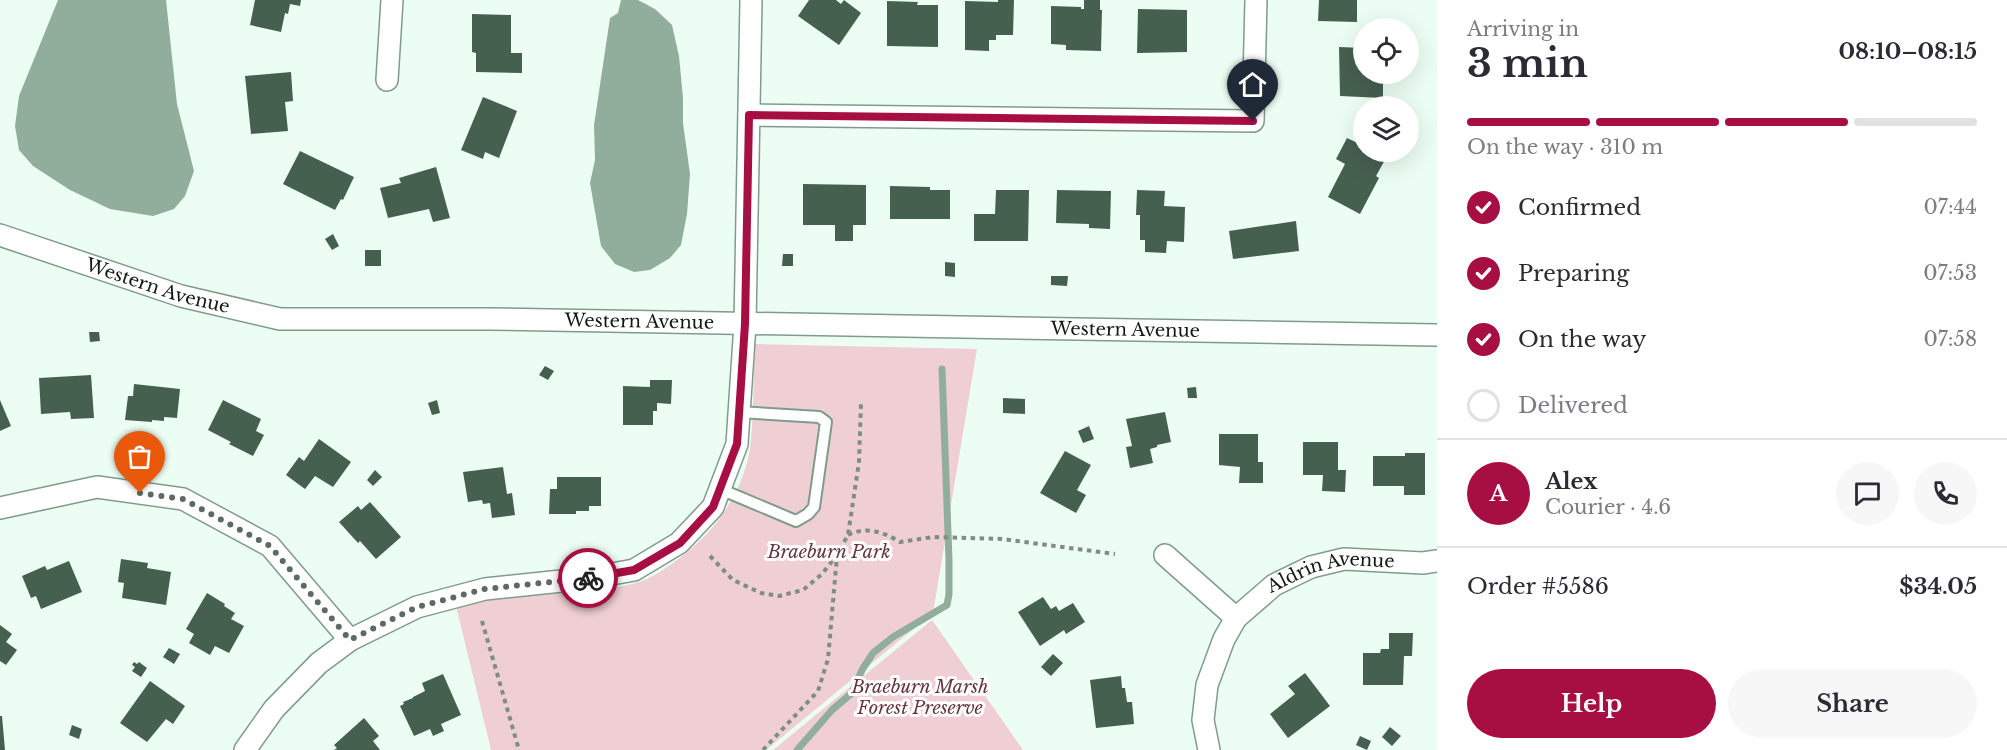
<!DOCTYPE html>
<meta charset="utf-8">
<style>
body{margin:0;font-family:"Libre Baskerville",serif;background:#f7f7f7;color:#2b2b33;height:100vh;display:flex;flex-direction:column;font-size:22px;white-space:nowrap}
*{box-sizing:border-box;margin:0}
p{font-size:20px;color:#7c7c81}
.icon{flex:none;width:33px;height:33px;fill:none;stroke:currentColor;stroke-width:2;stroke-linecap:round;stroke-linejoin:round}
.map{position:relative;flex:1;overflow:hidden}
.drawer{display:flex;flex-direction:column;background:#fff;width:570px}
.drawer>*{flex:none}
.buttons{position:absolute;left:1353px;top:18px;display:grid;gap:12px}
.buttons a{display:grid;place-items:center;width:66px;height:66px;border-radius:50%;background:#fff;box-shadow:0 6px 24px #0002;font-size:30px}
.pin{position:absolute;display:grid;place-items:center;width:51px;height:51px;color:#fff;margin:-62px -26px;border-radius:50% 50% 50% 0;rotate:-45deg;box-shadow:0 0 6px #0007}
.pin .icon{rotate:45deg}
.courier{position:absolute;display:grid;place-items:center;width:60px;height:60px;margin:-30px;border:4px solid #a70f42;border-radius:50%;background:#fff;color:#222;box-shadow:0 2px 8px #0007}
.overview em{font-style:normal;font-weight:700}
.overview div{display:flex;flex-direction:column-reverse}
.overview{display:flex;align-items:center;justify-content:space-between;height:102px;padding:0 30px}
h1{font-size:39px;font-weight:700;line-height:45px}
.bar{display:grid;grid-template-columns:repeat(4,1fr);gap:9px 6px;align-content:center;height:72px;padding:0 30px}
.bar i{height:8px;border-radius:4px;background:#e1e1e2}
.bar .selected{background:#a70f42}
.bar p{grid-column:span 4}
.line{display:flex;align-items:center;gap:15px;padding:0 30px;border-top:2px solid #e1e1e2}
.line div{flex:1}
.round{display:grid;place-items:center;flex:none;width:63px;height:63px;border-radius:32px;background:#f7f7f7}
ol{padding:0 30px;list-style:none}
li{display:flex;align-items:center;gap:18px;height:66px}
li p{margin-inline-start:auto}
li .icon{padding:6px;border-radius:50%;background:#a70f42;color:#fff;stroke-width:4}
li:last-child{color:#7c7c81}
li i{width:33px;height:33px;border:3px solid #e1e1e2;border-radius:50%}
.button{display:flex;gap:12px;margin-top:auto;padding:12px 30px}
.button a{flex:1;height:69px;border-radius:36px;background:#a70f42;color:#fff;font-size:24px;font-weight:700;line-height:69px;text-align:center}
.button a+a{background:#f7f7f7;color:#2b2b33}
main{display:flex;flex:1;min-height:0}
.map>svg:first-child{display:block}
.green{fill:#efcfd3}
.water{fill:#91ae9c}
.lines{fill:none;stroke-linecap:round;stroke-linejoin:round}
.stream{stroke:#91ae9c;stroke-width:7}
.building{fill:#466050}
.service-casing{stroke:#7f9c8a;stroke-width:14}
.minor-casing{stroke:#7f9c8a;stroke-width:24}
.path{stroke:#7f8e85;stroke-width:4;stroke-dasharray:4.5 4.5;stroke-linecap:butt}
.service{stroke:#fff;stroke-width:10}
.minor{stroke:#fff;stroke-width:21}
.done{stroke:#5c6a61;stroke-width:6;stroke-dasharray:0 10.8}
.route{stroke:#a70f42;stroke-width:8}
.labels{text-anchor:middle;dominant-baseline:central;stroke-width:6;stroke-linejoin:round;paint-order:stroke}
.street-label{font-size:18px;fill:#0f1a13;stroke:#fff}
.park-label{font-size:18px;font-style:italic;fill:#67363e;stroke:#fff}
</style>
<main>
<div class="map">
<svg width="1437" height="750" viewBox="0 0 1437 750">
<rect width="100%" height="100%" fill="#ecfef3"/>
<!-- green -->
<g class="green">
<path d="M755,344L977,349L933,613L766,750H491L456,606C484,600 513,594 541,592C572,590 602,592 632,584C653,579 671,565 687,552C721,525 747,484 751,440C754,408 753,376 755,344Z"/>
<path d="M932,620L1023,750H773Z"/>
</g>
<!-- water -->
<g class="water">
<path d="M58,0H166L177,104L194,171L185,196L174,209L153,216L110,209L70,190L33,166L19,150L15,126L19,96Z"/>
<path d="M621,0H638L655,9L672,25L679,56L683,98V123L690,174L687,214L681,245L670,258L650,270L634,272L615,264L601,246L590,183L595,160L594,125L610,18L618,13Z"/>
</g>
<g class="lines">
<!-- stream -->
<path class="stream" d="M797,750L832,710L852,693L862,670L873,653L893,637L947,605L949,594V560L942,369"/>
</g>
<!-- building -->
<g class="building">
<path d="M255,0H301L300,6L290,4L288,14L285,13L281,32L250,25Z"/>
<path d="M809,0H836L841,4L844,0L861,13L839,45L798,16Z"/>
<path d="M998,0H1014L1013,35H996V40H989V51L965,50V1L998,2Z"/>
<path d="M1084,0H1100V10H1102L1101,51L1066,50V45L1051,44V6L1081,7V9H1084Z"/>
<path d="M1319,0H1357V22L1318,21Z"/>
<path d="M887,1L918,2L917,5H938V47L887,46Z"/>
<path d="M1138,9L1187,10V52L1137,53Z"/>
<path d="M472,14L511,15V53H522V73L476,72V53L472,52Z"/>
<path d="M1339,47L1364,48V74H1383V98L1340,96Z"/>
<path d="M291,72L293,101L285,102L288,131L251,134L245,76Z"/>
<path d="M483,97L517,111L499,158L485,152L483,159L461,150Z"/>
<path d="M1347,138L1364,146V152H1374L1386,158L1376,176L1379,178L1360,214L1328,197L1345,164L1336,159Z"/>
<path d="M300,151L354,177L343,200L341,199L335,210L283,184Z"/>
<path d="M436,167L450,218L433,222L429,209L388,218L380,188L401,183L399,178Z"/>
<path d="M803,184L866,185V225H853V241H835V225H803Z"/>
<path d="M890,186L930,187V190H950V219H890Z"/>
<path d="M996,190H1029L1028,241H974V214H995Z"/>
<path d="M1057,190L1111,191L1110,229L1089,228V224L1056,223Z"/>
<path d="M1137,190L1165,191L1164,206L1185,207L1184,242L1167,241L1166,253L1145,252V240H1140V215H1136Z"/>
<path d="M1296,221L1299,251L1233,259L1229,231Z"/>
<path d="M333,234L339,246L332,250L325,239Z"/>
<rect x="365" y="250" width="16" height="16"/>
<path d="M783,254H793V266H782Z"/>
<path d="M945,262L955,263V277L945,276Z"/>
<path d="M1051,276H1068L1067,286L1051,285Z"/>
<path d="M89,332H99L100,341L90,342Z"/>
<path d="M545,366L554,371L548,380L539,375Z"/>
<path d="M91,375L94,418L71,419L70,412L41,414L39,378Z"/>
<path d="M650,380H672L671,404L657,403V411H653V425H623V386L650,387Z"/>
<path d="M134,384L180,389L177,418L164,417V421L152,420V422L125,420L128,396H133Z"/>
<path d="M1196,387L1197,398H1188L1187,388Z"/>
<path d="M1003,398L1025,399V414L1003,413Z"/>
<path d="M0,400L11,426L0,431Z"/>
<path d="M223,400L261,419L256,431L264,435L253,456L229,444L231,442L208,430Z"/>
<path d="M437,400L440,413L432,415L428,403Z"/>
<path d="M1165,412L1171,442L1157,445V447L1150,449L1153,463L1130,468L1126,447L1132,446L1126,419Z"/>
<path d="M1089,426L1094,439L1083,443L1078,431Z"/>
<path d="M1219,434H1258V462H1263V483H1239L1240,467L1219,465Z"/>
<path d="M319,439L351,462L333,487L315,476L305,489L286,475L299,457L304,461Z"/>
<path d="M1303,442H1338V470H1346L1345,492L1322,491L1323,475H1303Z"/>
<path d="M1065,451L1091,465L1077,490L1086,495L1076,513L1040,493Z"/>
<path d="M1405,453H1425V495H1404V486H1373V456H1405Z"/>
<path d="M503,467L507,494L512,493L515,515L492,518L490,503L483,504L482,500L468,502L463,472Z"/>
<path d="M375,470L382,477L373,486L367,480Z"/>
<path d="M557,477H601V506H589V511H576V514H549L550,489H557Z"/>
<path d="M370,502L401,537L376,559L360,541L358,543L339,522L358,506L361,510Z"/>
<path d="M121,559L148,563L147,568L171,572L166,605L122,598L124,583L118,582Z"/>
<path d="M69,561L82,592L41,609L36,596L31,598L22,576L45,566L47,570Z"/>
<path d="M207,593L225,604L224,606L235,613L231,619L244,626L229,653L215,646L210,655L189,643L194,634L186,629Z"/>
<path d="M1043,597L1051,609L1056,606L1059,611L1073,603L1085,622L1066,634L1064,630L1040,646L1018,612Z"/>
<path d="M0,625L12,634L6,642L17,650L6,665L0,661Z"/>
<path d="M1389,633H1413L1412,656H1404L1403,685H1363V653H1380L1381,649H1389Z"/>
<path d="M169,648L180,654L174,664L163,657Z"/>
<path d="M1053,654L1063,663L1051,676L1041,667Z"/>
<path d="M134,662L137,664L139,662L147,668L141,677L132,671L135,667L132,665Z"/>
<path d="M1305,673L1330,706L1288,738L1270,714L1295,694L1288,686Z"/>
<path d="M443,674L461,715L441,724L444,731L433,736L430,729L414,736L400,706L404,704L403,702L413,698V697L425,691L422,683Z"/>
<path d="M1121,676L1122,688H1125L1127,702H1132L1134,724L1096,728L1090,680Z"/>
<path d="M150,681L185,706L173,724L166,719L147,742L120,723Z"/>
<path d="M0,716H2L5,750H0Z"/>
<path d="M364,718L379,736L373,741L380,750H334L337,748L334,745Z"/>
<path d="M72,725L82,729L79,739L69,735Z"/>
<path d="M1390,727L1401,736L1392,746L1382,737Z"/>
<path d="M1360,736L1371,741L1367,750L1356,745Z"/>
</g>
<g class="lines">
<defs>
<path id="service" d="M720,489L796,521L808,514L814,507L826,422L819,417L739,412"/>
<g id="minor">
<path d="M387,80L392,0"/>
<path d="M749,115L1253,121L1256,0"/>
<path id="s1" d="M0,235L181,296L280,319H490L1437,335"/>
<path d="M0,508L97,487L183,499L270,546L350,640"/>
<path d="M1165,555L1236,618"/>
<path d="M245,750L274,709L319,663L350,640L417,607L485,589L590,578L634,570L679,543L713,507L737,444L745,324L751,0"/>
<path id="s2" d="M1209,750L1203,720L1207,685L1224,639L1236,618L1274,585L1311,567L1344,559L1423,563L1437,561"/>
</g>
</defs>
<!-- service casing -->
<use href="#service" class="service-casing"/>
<!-- minor casing -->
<use href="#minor" class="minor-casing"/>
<!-- path -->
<g class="path">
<path d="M848,535C866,526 884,532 900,542L933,537L1002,539L1115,554"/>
<path d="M710,556L733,580L761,593L779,596L803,590L822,574L837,555L848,535L859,462L861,403"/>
<path d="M482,621L519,750"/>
<path d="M763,750L818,691L828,659L837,556"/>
</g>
<!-- service -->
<use href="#service" class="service"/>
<!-- minor -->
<use href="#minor" class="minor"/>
</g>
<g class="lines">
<!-- done -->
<path class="done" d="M140,493L183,499L270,546L350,640L417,607L485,589L588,578"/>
<!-- route -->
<path class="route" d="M588,578L634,570L680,543L713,507L737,444L745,324L749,115L1253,121"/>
</g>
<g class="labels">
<!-- street labels -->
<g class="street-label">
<text stroke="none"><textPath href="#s1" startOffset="166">Western Avenue</textPath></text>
<text stroke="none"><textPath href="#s1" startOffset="652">Western Avenue</textPath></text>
<text stroke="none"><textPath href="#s1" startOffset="1138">Western Avenue</textPath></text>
<text stroke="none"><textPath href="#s2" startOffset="249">Aldrin Avenue</textPath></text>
</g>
<!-- park labels -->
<g class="park-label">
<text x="829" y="552">Braeburn Park</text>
<text x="920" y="687">Braeburn Marsh<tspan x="920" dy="21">Forest Preserve</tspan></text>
</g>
</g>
</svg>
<div class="buttons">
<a><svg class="icon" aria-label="locate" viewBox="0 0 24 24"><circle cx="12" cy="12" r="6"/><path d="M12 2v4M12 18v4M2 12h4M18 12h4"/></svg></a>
<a><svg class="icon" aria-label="layers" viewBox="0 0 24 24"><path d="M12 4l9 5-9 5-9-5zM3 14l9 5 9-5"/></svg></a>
</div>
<div class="pin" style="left:140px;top:493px;background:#ea580c"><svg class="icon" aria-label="bag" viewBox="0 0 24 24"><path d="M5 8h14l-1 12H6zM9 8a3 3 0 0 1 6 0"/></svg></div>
<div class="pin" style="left:1253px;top:121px;background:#1f2937"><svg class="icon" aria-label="home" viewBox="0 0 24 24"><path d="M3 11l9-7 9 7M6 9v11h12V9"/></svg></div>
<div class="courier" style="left:588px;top:578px"><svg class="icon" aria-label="bike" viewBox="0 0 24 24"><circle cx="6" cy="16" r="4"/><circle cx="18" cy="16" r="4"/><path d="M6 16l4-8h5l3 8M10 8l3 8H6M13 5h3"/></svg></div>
</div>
<section class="drawer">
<div class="overview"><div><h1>3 min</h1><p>Arriving in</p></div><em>08:10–08:15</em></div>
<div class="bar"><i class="selected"></i><i class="selected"></i><i class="selected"></i><i></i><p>On the way · 310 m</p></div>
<ol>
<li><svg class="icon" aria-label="check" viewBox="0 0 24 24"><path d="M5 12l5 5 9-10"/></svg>Confirmed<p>07:44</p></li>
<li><svg class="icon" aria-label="check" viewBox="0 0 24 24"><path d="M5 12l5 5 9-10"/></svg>Preparing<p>07:53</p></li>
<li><svg class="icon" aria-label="check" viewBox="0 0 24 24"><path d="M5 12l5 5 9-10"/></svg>On the way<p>07:58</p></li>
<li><i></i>Delivered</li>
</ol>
<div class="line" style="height:108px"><b class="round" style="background:#a70f42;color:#fff">A</b><div><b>Alex</b><p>Courier · 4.6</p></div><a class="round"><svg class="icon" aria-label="chat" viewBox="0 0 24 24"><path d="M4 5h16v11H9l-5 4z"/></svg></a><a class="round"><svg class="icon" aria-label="phone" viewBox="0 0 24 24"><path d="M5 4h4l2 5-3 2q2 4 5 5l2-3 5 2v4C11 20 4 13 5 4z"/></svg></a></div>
<div class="line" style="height:78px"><div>Order #5586</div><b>$34.05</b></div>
<div class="button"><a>Help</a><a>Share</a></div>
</section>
</main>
